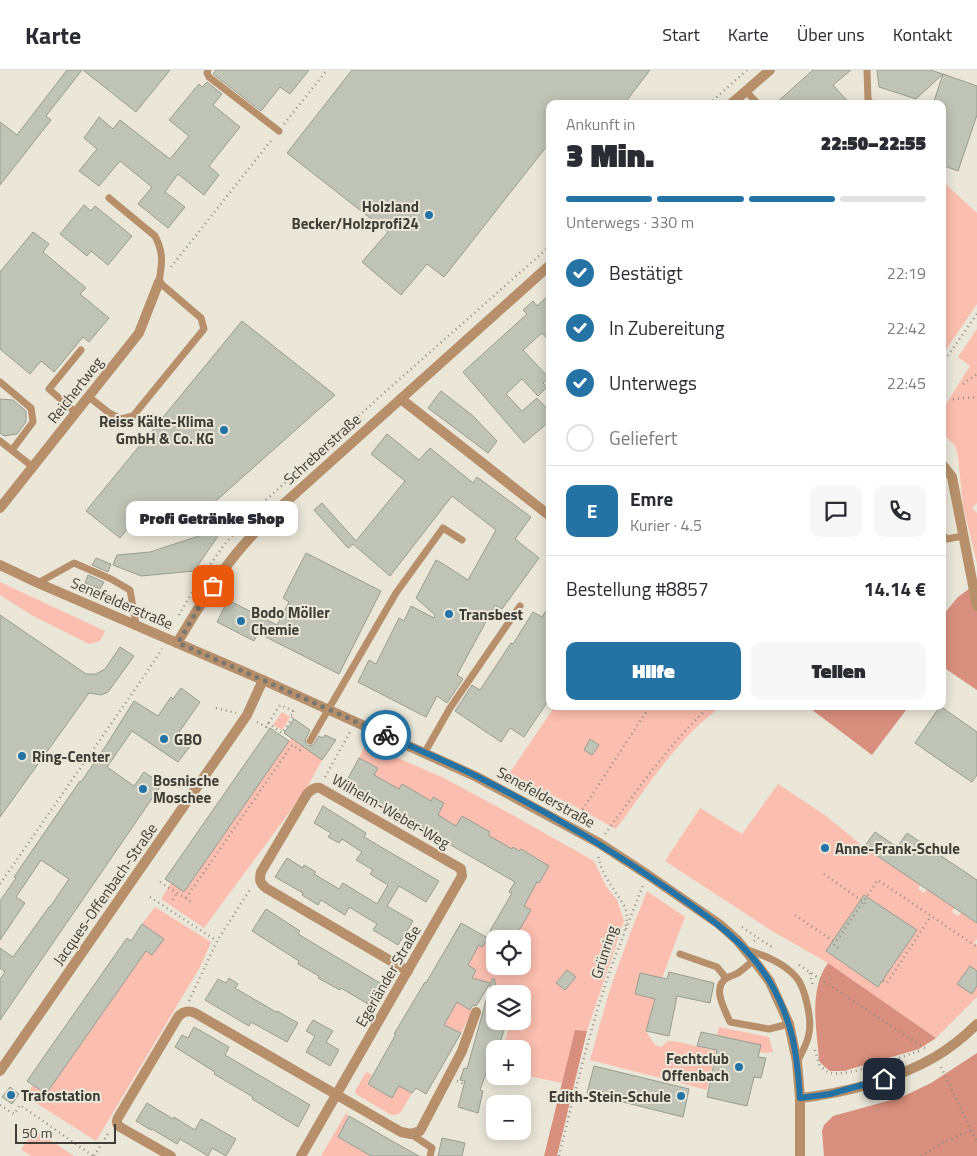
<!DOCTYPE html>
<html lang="de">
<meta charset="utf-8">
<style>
body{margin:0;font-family:"Titillium Web",sans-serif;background:#f7f7f7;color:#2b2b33;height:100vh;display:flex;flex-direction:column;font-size:19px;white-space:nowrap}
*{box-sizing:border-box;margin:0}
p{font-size:16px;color:#7c7c81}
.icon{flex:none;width:28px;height:28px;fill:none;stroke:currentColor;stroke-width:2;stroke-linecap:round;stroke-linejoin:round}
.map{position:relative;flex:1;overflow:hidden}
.sheet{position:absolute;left:546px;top:30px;width:400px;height:610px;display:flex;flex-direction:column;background:#fff;border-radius:10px;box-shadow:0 2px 12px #0003}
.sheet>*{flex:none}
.fabs{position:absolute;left:486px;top:860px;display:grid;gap:10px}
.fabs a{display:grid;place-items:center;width:45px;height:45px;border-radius:10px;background:#fff;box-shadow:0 2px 12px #0003;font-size:25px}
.scale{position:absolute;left:15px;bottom:12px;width:101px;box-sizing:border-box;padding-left:5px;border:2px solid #3e3c36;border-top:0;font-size:14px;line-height:18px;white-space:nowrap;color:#3e3c36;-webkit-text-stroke:4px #eae6d8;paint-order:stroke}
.pin{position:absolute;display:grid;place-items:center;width:42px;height:42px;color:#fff;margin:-21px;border-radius:10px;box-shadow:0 2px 8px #0006}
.courier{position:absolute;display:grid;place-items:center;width:50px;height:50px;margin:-25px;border:4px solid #2573a5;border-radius:50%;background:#fff;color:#222;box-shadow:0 1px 6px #0007}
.bubble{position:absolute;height:35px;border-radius:10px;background:#fff;box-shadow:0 2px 12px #0003;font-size:16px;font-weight:800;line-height:35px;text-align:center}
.summary em{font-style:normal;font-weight:800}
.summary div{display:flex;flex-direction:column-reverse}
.summary{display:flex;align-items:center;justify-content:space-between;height:85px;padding:0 20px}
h1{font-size:32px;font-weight:800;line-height:38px}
.bar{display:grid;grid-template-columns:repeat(4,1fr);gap:8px 5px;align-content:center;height:60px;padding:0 20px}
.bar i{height:6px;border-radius:4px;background:#e1e1e2}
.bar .selected{background:#2573a5}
.bar p{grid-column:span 4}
.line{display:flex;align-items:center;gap:12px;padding:0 20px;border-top:1px solid #e1e1e2}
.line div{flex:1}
.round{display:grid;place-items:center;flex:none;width:52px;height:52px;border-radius:10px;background:#f7f7f7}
ol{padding:0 20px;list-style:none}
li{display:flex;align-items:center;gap:15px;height:55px}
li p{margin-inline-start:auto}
li .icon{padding:5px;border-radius:50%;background:#2573a5;color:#fff;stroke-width:4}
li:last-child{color:#7c7c81}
li i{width:28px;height:28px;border:2px solid #e1e1e2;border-radius:50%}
.action{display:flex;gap:10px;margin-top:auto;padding:10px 20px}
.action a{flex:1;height:58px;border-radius:10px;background:#2573a5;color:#fff;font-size:20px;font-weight:800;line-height:58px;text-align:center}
.action a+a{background:#f7f7f7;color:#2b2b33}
header{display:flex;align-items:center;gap:30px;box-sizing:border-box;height:70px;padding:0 25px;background:#fff;border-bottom:1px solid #e1e1e2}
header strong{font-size:24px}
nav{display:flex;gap:28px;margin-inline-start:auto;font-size:18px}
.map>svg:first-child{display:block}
.green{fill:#fbbeaf}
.forest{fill:#d98f7d}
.building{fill:#bfc4b6;stroke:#989d90}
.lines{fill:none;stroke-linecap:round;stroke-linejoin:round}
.path{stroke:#928f86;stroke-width:2.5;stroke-dasharray:1 4;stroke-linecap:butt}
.service{stroke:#b7906b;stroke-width:7}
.minor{stroke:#b7906b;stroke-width:10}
.done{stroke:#7a786f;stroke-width:5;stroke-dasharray:0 9}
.route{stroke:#2573a5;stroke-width:6}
.poi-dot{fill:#2573a5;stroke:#eae6d8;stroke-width:2}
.labels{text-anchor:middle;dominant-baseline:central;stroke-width:4;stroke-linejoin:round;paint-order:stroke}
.poi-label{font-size:15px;font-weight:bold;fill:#3e3c36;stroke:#eae6d8;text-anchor:start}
.street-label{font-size:15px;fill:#3e3c36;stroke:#eae6d8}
</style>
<header>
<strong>Karte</strong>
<nav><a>Start</a><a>Karte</a><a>Über uns</a><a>Kontakt</a></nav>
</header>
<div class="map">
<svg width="977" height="1086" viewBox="0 0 977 1086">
<rect width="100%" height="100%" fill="#eae6d8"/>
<!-- green -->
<g class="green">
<path d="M942,111L977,143V234L943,284Z"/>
<path d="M977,259V433L972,438L977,443V494L963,435L958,387L956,377L943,363V339L970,296L958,287Z"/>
<path d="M0,512L105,561L100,571L89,574L33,546L0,525Z"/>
<path d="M555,636H722C678,667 648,716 616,759L578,738L509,704Z"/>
<path d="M282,642L290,647L282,660L273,655Z"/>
<path d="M291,668L322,690L305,721L204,858L161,829L171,813L184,821Z"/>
<path d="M366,674L444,708L509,743L594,791L606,816L617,830L624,851L587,961L575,960L562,1013L523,1005L522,979H503L508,960L505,959L507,951H522V924H511V921L496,916L492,913H488L475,936L464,929L461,934L472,941L461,963L454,960L457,969L454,975L438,967L453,939L476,900L468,895L471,890L468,887L476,874L482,877L488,867L495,872V896H522V869H514L531,840L509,827L512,823L526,831V805L539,813L549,796L521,779L519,781L508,785L487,767L489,762L462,746L456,756L450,752L447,756L435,749L444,734L433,727L423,744L399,719L374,705L378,698L359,688Z"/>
<path d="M778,714L826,746L864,777L921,814L918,819L924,823L927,819L955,837L952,842L958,846L962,842L975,852L977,850V869L974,872L977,875V927L936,968L828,893L772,861L665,791L700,738L742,764Z"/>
<path d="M647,821L685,847L662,908L640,903L635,924L649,928L651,922L657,924L646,961L654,974L661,977L668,971L679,972L716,981L707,1020L590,990L610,919L628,869Z"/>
<path d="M155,837L211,872L200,897L96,1071L25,1026L33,1015L46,1024L146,881L152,885L163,869L142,854Z"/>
<path d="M719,957L769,967L773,982L765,983L759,982L760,975L717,965Z"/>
<path d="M366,1002L372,1005L367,1014L392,1028L399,1016L412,1023L401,1042L398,1044L393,1045H391L356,1024L355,1021Z"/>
<path d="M346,1043L349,1046L338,1067L370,1086H321Z"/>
<path d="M35,1060L74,1086H31L21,1079Z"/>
</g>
<!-- forest -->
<g class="forest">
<path d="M977,513V620L943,597V545L958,527Z"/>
<path d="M807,636H909L872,685Z"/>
<path d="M828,893L936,968L919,979L844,1001H830L825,997L819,991C817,958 808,921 828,893Z"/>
<path d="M575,960L587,961L557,1086H544Z"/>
<path d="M977,983V1086H824L822,1061L824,1055L833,1046L902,1027L931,1013Z"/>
</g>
<!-- building -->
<g class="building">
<path d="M67,0H82L46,46L51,50L0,115V52L17,65Z"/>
<path d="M83,0H170L136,42Z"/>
<path d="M216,0H309L290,24L280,17L261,41L213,4Z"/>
<path d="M352,0H650L624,34H550V72L444,207L427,194L401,225L362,192L388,162L287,83Z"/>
<path d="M813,0H851L833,15L850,34H775Z"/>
<path d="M877,0H930L943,4L916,29L879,17Z"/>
<path d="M943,4L977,16V45L958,101L942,95V34H933Z"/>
<path d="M207,12L222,24L213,35L240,57L209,96L219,105L204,125L178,104L165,122L185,137L168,158L138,134L152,117L120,91L99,116L79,101L97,79L84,68L99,47L113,59L120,50L170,89L189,66L169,50L199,14L202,17Z"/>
<path d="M84,135L91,141L95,136L132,166L108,195L91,181L87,186L60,164Z"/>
<path d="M33,162L49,174L43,182L86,218L80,224L109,248L89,272L83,267L54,302L41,291L30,304L0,279V202Z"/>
<path d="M550,224V272L542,263L523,280L549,308L543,313L547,317L538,326L522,309L506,324L522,341L537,328L550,342V351L524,373L463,302L527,244L523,240L533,231L537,236Z"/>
<path d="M242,251L335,325L182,461L148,433L120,468L86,441Z"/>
<path d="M441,321L472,345L497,371L488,383L428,338Z"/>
<path d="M0,329L13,330L26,341V352L17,364L4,366L0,363Z"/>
<path d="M387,364L419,390L430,378L473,413L477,407L531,447L515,469L539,488L502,539L495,535L457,605L463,609L447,633L437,626L426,647L358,612L369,590L376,594L399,548L404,551L411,536L434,548L435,545L416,528L436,490L445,495L468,510L496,460L452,426L390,506L353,474L348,478L314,440L322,433L356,471L405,411L371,384Z"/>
<path d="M211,462L218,466L194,501L141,506L113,495L117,485L150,482Z"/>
<path d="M306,483L381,521L339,604L258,563L254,571L217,552L228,530L277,555L289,532L283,528Z"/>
<path d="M96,488L111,494L108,502L92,495Z"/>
<path d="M88,505L104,512L100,519L85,513Z"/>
<path d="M550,535V628L524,667L510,658L501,672L455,641L472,615L480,620L511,573L513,574L533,542L542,547Z"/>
<path d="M0,545L86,604H96L105,599L120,577L134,586L108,622L101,625L89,623L0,747Z"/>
<path d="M181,618L200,632L177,665L191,675L178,692L132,661L107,697L134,716L144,702L162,714L0,950V909L5,902L0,898V878L13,887L49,837H50L69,809L41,790L16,827L25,833L0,870V831L16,808L14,807L80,711L81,712L107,674L134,631L158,646L171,627L173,629Z"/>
<path d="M940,636L977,662V705L972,712L951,698L915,673Z"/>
<path d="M294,649L310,660L305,670L306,674L308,676L313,675L319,666L323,668L325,665L336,670L322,690L284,663Z"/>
<path d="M270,658L289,671L184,822L165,809Z"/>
<path d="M590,669L599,675L592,685L584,680Z"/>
<path d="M359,688L378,698L374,705L399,719L402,714L431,731L433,727L444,733L438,745L456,756L462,746L490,762L488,765L512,779L513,777L519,781L521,779L549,796L539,813L537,812L524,836L531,840L514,869H494L490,861L512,823L509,822L515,812L345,714Z"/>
<path d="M323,736L366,763L364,767L439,811L426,832L399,816L387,836L413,851L398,875L373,860L377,854L349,837L345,845L321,830L318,835L302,825L303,823L275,807L287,788L303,798L304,795L316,802L314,804L339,819L343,813L377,834L388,815L370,804L373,800L356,790L362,782L342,769L339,773L328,767L331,763L314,753Z"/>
<path d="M875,762L897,777L907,763L977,810V853L864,777Z"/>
<path d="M864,825L917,860L878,917L826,881Z"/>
<path d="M266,839L300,861L298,864L380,913L368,934L341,918L340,920L318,908L319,906L298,894L299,891L252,861Z"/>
<path d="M461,853L488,868L482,877L479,875L468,895L476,900L472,908L490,913L477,935L472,936L470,940L457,932L444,955L461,963L426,1024L416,1018L412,1023L399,1016L392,1028L368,1014L396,964H394L425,912L426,913Z"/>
<path d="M142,854L164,869L152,885L146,881L46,1024L27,1011L127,868L131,871Z"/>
<path d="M970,896L977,901V916L972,924L957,914Z"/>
<path d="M567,900L576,907L565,920L556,913Z"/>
<path d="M669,902L714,913L710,933L677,926L669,966L646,961L655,929L635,924L640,903L667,909Z"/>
<path d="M229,908L238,914L235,918L276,942L277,941L298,953L287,972L251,952L249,956L205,930L218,909L226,913Z"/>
<path d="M492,909H495V951H507L498,979H495V997L489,995L480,1020L483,1021L478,1043L458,1037L465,1011L460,1010L464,998L467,999Z"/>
<path d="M313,950L333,961L326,972L339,980L330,996L306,982L315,966L306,961Z"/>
<path d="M194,957L229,977L225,985L310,1035L298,1057L252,1029L253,1027L214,1004L215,1002L175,977L182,965L188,968Z"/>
<path d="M701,962L761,975L758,987L766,988L761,1008L754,1007L747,1036L707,1027L717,980L697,976Z"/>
<path d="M594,996L689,1019L683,1047L587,1023Z"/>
<path d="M10,1017L19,1024L12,1034L2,1027Z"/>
<path d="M147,1033L173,1049L174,1047L195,1060L201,1049L236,1069L226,1086L212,1078L208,1086L180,1069L177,1074L152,1059L151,1060L136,1051Z"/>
<path d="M349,1046L392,1071L419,1086H371L338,1067Z"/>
<path d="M442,1068L465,1073L462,1086H438Z"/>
</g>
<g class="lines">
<!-- path -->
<g class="path">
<path d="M709,34L747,0"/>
<path d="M284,54L327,0"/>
<path d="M171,197L273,68"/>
<path d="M942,294L977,244"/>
<path d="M963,314L977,304"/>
<path d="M953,329L977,327"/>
<path d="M179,545L200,509L224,475L256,439L385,322L550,176"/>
<path d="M216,638L236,643"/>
<path d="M257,652L266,657L280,635L293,641"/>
<path d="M268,653L282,663L294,646L291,645L294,640"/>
<path d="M325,707L350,662"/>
<path d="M577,748L650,636"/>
<path d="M605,764C638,719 669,674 710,636"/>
<path d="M824,804L868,835"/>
<path d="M160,812L193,833"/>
<path d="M0,814L149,599L162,579"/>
<path d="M150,827L217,871"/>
<path d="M186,828L292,675L300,680L303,676"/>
<path d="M173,830L177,823"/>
<path d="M795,845L836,873"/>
<path d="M742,857L758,868"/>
<path d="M626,859L643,815"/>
<path d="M754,871L758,868L772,877"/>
<path d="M838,878L834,875L878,810L977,877"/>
<path d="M799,895L926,979"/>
<path d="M810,903L813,917"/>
<path d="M883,911L887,913L931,846"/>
<path d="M189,931L217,871L251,818"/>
<path d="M815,980L819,994C822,998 826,1002 831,1003C848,1007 903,986 922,980"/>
<path d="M941,997L977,1072"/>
<path d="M457,1011L464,1014"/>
<path d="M0,1035L14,1044L20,1035L93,1086"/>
<path d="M94,1086L109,1062"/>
<path d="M559,1086C575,1021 591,955 613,892C619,876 631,854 625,837C615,820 601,805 598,785"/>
<path d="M921,1086L946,1071L971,1060"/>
</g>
<!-- service -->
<g class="service">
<path d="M208,0L207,3L209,7L279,61"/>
<path d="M867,0L868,30L872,34"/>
<path d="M746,21L758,34"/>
<path d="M0,312L31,338L33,352L12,380"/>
<path d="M89,327L108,342L121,349L133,346L204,259L201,248L159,212C162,194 164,183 155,166L109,128"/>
<path d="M76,343L49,319L81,280"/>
<path d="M0,371L33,397"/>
<path d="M942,464L947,469L963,466"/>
<path d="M38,513L74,493L111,509L130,520L136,554"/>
<path d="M310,671L396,523L443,458L462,470"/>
<path d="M425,682L450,638L520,536"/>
<path d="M745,879C763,885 783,892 796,907C805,917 812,949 809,963C808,973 802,982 797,992"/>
<path d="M680,884L717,897L726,908"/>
<path d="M754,890C749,894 744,899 738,903C735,905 730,906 727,908C711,917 725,940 730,952L769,959L789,954"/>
<path d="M411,1064L432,1078L430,1086"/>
</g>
<!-- minor -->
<g class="minor">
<path d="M731,34L770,0"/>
<path d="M401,329L550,446"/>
<path d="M942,394L952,407L977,536"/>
<path d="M0,438L139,263L159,212"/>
<path d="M0,495L38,513L263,610L477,707L599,773L648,805L719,854L737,870L759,897L770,912L789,954L797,992L800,1028V1086"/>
<path d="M177,573C192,549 206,524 223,501C236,482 252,465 268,448L550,195"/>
<path d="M0,1001L247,645L263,610"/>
<path d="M800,1028C845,1023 895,1010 935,987C950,978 964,967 977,954"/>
<path d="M171,1086L120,1057C116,1054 116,1050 119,1046L178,947C183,941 188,940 195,943L401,1062L411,1064L420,1061L462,981L476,942"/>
<path d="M301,1086L462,806L461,799L458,797L320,718C314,717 311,720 307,724L261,802C259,810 260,813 266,818L408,901"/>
</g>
</g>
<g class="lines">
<!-- done -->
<path class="done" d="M213,516L202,532L178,573L263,610L386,665"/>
<!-- route -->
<path class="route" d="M386,665C416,679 446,691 476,706C542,739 607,777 668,819C706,845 746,871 770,912C793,952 797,983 800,1028L830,1024L884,1009"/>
</g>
<!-- markers -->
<g class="poi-dot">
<circle cx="429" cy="145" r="5"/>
<circle cx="224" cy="360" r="5"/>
<circle cx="449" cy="544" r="5"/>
<circle cx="241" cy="551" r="5"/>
<circle cx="164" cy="669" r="5"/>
<circle cx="22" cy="686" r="5"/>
<circle cx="143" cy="719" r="5"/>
<circle cx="825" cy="778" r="5"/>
<circle cx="739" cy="997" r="5"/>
<circle cx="11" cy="1025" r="5"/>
<circle cx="681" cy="1026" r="5"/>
</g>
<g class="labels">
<!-- poi labels -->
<g class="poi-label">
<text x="419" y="136" text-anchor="end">Holzland<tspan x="419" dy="17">Becker/Holzprofi24</tspan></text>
<text x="214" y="351" text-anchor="end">Reiss Kälte-Klima<tspan x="214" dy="17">GmbH &amp; Co. KG</tspan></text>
<text x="251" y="542">Bodo Möller<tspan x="251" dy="17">Chemie</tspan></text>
<text x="459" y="544">Transbest</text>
<text x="174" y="669">GBO</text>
<text x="32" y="686">Ring-Center</text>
<text x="153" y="710">Bosnische<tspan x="153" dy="17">Moschee</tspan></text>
<text x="835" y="778">Anne-Frank-Schule</text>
<text x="729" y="988" text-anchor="end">Fechtclub<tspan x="729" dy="17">Offenbach</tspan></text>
<text x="21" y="1025">Trafostation</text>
<text x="671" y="1026" text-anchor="end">Edith-Stein-Schule</text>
</g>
<!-- street labels -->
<g class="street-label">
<text transform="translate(75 320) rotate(-52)">Reichertweg</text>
<text transform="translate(322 379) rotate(-42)">Schreberstraße</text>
<text transform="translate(122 533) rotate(23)">Senefelderstraße</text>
<text transform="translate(546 727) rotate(29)">Senefelderstraße</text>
<text transform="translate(391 741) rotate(30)">Wilhelm-Weber-Weg</text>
<text transform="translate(105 824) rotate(-55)">Jacques-Offenbach-Straße</text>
<text transform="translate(604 882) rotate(-72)">Grünring</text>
<text transform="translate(388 906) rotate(-60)">Egerländer Straße</text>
</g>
</g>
</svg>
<div class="fabs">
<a><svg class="icon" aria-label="locate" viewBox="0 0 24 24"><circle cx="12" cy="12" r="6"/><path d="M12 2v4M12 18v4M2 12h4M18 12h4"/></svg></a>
<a><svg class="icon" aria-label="layers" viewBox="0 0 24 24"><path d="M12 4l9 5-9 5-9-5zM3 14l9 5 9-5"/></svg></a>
<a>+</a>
<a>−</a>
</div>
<div class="scale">50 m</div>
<div class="pin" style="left:213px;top:516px;background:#ea580c"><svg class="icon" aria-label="bag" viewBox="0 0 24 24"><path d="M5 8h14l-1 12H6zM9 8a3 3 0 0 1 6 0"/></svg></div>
<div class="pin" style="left:884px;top:1009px;background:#1f2937"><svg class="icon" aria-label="home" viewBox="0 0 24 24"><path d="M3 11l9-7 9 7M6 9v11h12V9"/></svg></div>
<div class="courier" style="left:386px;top:665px"><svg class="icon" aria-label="bike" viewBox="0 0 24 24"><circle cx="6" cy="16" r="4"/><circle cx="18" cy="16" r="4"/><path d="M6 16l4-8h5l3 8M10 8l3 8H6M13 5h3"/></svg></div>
<div class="bubble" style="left:126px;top:431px;width:172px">Profi Getränke Shop</div>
<section class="sheet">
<div class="summary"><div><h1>3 Min.</h1><p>Ankunft in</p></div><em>22:50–22:55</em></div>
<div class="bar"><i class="selected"></i><i class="selected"></i><i class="selected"></i><i></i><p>Unterwegs · 330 m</p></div>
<ol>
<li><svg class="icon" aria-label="check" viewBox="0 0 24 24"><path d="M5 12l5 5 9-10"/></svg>Bestätigt<p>22:19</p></li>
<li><svg class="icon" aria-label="check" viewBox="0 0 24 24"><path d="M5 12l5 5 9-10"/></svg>In Zubereitung<p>22:42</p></li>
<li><svg class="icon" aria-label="check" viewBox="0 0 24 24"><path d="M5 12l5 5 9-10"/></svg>Unterwegs<p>22:45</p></li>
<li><i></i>Geliefert</li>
</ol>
<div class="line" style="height:90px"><b class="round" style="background:#2573a5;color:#fff">E</b><div><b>Emre</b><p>Kurier · 4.5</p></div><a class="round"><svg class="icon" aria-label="chat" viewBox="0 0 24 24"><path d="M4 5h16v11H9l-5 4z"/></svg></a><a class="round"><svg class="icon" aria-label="phone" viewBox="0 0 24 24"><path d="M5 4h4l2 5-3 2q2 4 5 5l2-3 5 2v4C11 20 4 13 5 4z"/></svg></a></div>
<div class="line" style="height:65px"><div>Bestellung #8857</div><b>14.14 €</b></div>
<div class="action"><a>Hilfe</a><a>Teilen</a></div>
</section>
</div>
